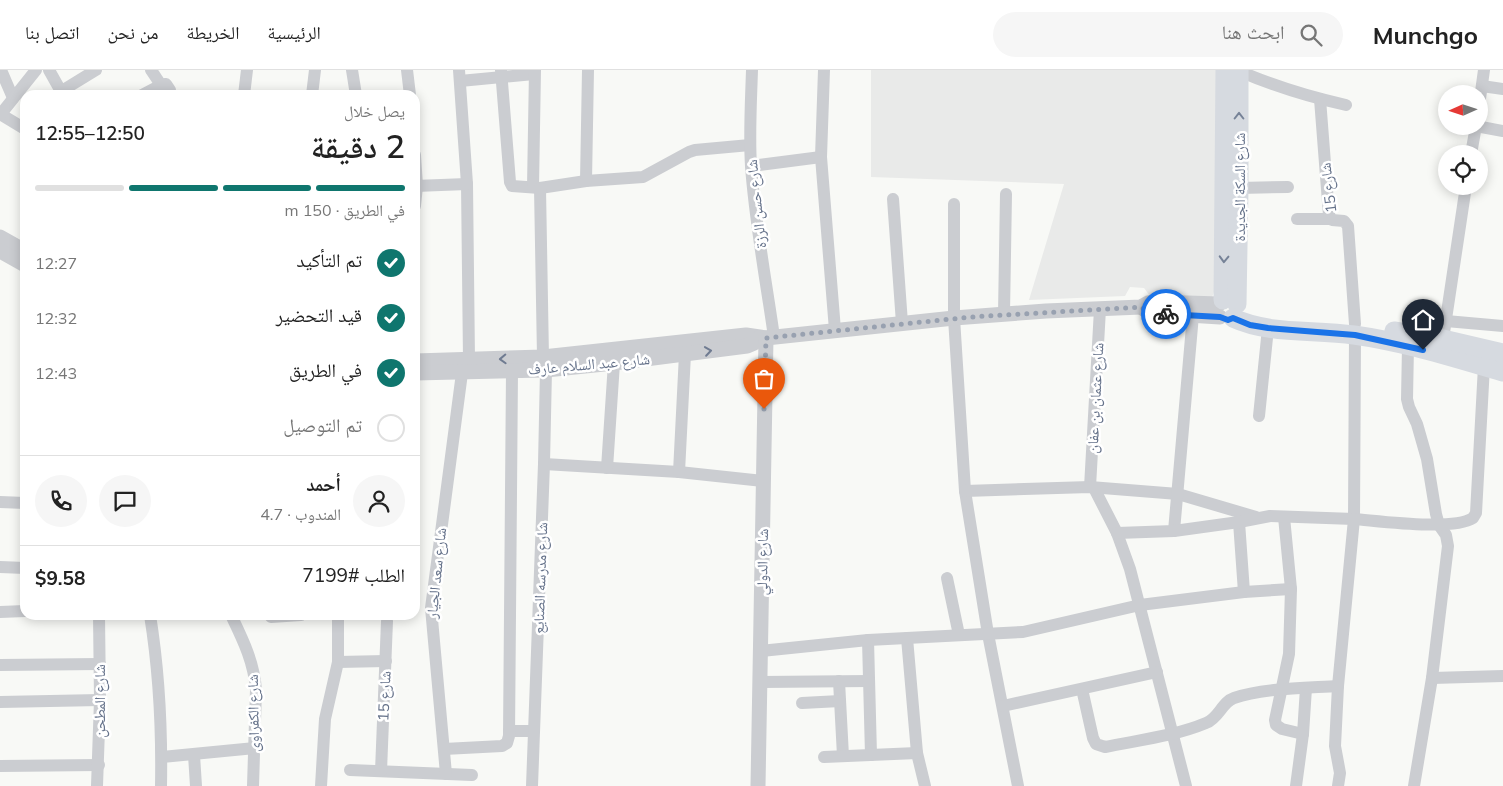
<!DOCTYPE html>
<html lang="ar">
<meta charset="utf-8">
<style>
body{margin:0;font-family:Mulish,"Noto Naskh Arabic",sans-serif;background:#f6f6f6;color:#222;direction:rtl;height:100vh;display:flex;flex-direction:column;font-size:19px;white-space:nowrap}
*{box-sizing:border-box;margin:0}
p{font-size:16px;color:#767676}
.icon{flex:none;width:28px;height:28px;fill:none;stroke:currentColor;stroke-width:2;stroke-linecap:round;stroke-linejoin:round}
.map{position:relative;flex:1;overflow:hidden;direction:ltr}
.details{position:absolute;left:20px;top:20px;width:400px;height:530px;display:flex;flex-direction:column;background:#fff;border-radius:15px;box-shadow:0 2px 12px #0003;direction:rtl}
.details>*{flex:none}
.needle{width:32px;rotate:267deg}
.tools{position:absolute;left:1438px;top:15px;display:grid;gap:10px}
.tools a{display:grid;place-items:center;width:50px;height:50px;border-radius:50%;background:#fff;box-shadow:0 2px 12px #0003;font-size:25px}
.pin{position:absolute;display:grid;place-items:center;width:42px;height:42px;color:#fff;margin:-51px -21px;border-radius:50% 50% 50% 0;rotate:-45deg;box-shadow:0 0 5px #0007}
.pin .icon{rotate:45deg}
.courier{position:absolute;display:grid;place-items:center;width:50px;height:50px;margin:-25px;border:4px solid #1a73e8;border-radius:50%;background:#fff;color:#222;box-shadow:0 1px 6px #0007}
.summary em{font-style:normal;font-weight:600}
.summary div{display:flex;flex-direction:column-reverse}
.summary{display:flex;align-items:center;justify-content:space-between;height:85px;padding:0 15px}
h1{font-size:32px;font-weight:600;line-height:38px}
.bar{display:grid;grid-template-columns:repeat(4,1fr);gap:8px 5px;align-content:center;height:60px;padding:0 15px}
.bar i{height:6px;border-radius:4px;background:#e0e0e0}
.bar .on{background:#0f766e}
.bar p{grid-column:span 4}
.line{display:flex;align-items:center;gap:12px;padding:0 15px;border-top:1px solid #e0e0e0}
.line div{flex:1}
.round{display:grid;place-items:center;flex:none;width:52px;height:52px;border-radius:26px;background:#f6f6f6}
ol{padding:0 15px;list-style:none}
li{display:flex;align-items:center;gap:15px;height:55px}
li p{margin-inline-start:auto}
li .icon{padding:5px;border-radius:50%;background:#0f766e;color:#fff;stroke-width:4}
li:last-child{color:#767676}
li i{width:28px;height:28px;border:2px solid #e0e0e0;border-radius:50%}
header{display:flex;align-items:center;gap:30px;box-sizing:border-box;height:70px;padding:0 25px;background:#fff;border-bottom:1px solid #e0e0e0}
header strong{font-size:24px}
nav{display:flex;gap:28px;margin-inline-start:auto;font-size:18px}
.search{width:350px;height:45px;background:#f6f6f6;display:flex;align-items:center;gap:12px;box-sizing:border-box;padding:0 18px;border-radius:28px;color:#767676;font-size:19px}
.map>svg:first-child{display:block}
.built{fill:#e9eae9}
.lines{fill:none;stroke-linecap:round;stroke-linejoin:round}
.minor{stroke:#cbcdd1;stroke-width:12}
.tertiary{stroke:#cbcdd1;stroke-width:15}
.primary{stroke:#d6dae0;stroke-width:19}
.oneway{stroke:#768297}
.oneway2{stroke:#6f7b91}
.done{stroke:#98a1b0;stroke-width:5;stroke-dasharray:0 9}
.route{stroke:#1a73e8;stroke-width:6}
.labels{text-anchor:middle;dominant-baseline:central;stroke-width:5;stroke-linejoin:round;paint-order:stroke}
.street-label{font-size:15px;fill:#65728a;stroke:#fff}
</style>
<header>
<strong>Munchgo</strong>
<div class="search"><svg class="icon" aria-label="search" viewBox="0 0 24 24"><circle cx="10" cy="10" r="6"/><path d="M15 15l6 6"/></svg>ابحث هنا</div>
<nav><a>الرئيسية</a><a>الخريطة</a><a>من نحن</a><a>اتصل بنا</a></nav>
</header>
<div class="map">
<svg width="1503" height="716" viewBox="0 0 1503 716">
<rect width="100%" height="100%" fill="#f8f9f6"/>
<!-- built -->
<path class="built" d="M871,0H1218L1217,214L1211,230L1150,226L1144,218L1130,217L1125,226L1029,230L1064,114L871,107Z"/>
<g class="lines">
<!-- minor -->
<g class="minor">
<path d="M1,0L13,28"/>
<path d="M49,0L63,25"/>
<path d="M151,0L161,15"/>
<path d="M352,0L356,25"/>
<path d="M407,0L410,25"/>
<path d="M459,0L467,114L469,290"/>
<path d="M501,0L510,112L512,116L540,118L586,111L643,107L689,82L695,80L750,75"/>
<path d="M752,0C751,32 749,64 751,96C755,153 766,210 774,267"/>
<path d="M824,0L821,87L835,260"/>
<path d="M1239,1C1274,16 1309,27 1346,35"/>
<path d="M460,11L534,4"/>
<path d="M1482,16L1503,19"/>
<path d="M60,22L96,0"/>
<path d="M142,25L161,15L166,14L170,20V25"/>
<path d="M244,25L247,0"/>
<path d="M312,25L315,0"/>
<path d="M1320,29L1329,145L1332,150L1344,151L1348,156L1355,254"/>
<path d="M1479,36L1484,0"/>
<path d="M0,44L25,59"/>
<path d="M0,45L36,0"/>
<path d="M1476,56L1503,61"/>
<path d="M1471,84L1476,56"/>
<path d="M415,85L417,116L415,136"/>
<path d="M751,96L821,87"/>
<path d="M586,111L588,0"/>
<path d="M415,116L467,114"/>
<path d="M533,117L535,0"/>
<path d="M540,118L543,287"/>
<path d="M1239,118L1288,117"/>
<path d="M893,129L902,253"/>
<path d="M954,134V248L965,421L988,564L1018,716"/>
<path d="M1297,149H1330"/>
<path d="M1004,244L1006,124"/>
<path d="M1446,251L1503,256"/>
<path d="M1443,269L1466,116"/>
<path d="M1408,276L1407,329L1409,337L1417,354L1427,389L1436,444L1439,455L1446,465L1448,476L1432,608L1414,716"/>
<path d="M1259,346L1268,258"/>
<path d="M544,394L679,402L763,411"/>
<path d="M607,398L614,293"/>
<path d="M679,402L685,284"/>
<path d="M1090,417L1100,239"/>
<path d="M1094,418L1117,463L1130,499L1186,716"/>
<path d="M965,421L1090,417L1178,424L1256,447"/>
<path d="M0,432L25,433"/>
<path d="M1284,447L1291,519L1289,584L1275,650L1276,655L1282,659L1303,664"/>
<path d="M1239,452L1244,522"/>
<path d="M1174,461L1193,245"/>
<path d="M1117,463L1174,461L1239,452L1270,446L1354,449L1355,265"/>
<path d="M0,497L25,498"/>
<path d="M947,508L959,565"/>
<path d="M0,542L25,541"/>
<path d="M150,545C159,601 162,659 161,716"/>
<path d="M231,545C243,570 254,592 256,620L253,716"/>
<path d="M271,547L301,545"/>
<path d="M907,568L917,683L925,716"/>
<path d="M868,570L871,685"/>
<path d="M761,581L868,570L1023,562L1140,535L1244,522L1291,519"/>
<path d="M338,592L386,591"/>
<path d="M0,595L100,594"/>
<path d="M1432,608L1503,606"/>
<path d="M839,611L843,686"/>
<path d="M761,612L869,611"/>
<path d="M1082,619L1093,668L1096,674L1105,677C1139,670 1175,666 1206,653C1219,648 1222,632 1234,628C1262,618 1308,618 1338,616"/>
<path d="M0,632L100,630"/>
<path d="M802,633L840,631"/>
<path d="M1003,636L1157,602"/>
<path d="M509,661H534"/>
<path d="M444,679L502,676L507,673L509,666L512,301"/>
<path d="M194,685L196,716"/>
<path d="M162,687L255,678"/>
<path d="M824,687L917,683"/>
<path d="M0,696L99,695"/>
<path d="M350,700L472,705"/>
<path d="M381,701L387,551"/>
<path d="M446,704L431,538L462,303"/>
<path d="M97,716L100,630L99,545"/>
<path d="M321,716L325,649L338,592V545"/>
<path d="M532,716L544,394L546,300"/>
<path d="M1296,716L1303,664L1306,618"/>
<path d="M1338,716L1340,703L1335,676L1338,616L1354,449C1380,451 1453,461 1473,448L1476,443L1484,296"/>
</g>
<!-- tertiary -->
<g class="tertiary">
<path d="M0,167L25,181"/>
<path d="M0,181L25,195"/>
<path d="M1141,237L1148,242L1156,243L1220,247"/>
<path d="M415,291L543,287L746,265L766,268L954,248L1046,241L1141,237L1148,233L1156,232L1219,234"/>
<path d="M415,303L546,300L614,293L747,276L754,273L759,268"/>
<path d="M758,716L766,268"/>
</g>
<!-- primary -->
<g class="primary">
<path d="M1223,230L1225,0"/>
<path d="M1237,234L1239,118V0"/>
<path d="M1233,248C1270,265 1314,259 1354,265C1405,272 1454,288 1503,302"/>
<path d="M1394,261L1443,269L1503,283"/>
</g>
</g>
<!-- one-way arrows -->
<defs><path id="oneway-chevron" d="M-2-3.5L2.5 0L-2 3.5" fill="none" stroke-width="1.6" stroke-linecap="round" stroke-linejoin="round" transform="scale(1.25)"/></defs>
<g class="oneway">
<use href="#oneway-chevron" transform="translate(1239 46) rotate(-90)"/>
<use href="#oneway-chevron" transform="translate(1224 189) rotate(92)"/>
</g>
<g class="oneway2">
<use href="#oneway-chevron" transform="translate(708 281) rotate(-8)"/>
<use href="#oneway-chevron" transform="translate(503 289) rotate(178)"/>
</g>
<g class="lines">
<!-- done -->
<path class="done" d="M764,339L766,268L971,247L1141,237L1148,242L1166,244"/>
<!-- route -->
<path class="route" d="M1166,244L1220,247L1228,250L1233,248L1250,255L1268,258L1355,265L1423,280"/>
</g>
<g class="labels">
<!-- street labels -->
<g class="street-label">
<text transform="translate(1239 117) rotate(-90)">شارع السكة الجديدة</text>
<text transform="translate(1328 118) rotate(-97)">شارع 15</text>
<text transform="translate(756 134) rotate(-96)">شارع حسن الرزة</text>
<text transform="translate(589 294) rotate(-5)">شارع عبد السلام عارف</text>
<text transform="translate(1095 328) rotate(-87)">شارع عثمان بن عفان</text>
<text transform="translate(762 492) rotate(-89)">شارع الدولي</text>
<text transform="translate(436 503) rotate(-84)">شارع سعد الجيار</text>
<text transform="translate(540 508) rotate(-88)">شارع مدرسه الصنايع</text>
<text transform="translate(384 626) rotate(-87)">شارع 15</text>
<text transform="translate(99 631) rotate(-90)">شارع المطحن</text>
<text transform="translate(253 643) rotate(-91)">شارع الكفراوى</text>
</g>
</g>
</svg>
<div class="tools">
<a><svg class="needle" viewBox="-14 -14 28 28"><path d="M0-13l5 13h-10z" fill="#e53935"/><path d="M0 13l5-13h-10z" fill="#767676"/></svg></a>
<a><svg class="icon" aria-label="locate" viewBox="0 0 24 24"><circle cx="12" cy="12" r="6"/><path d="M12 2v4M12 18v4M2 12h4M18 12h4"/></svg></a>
</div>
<div class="pin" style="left:764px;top:339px;background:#ea580c"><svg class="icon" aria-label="bag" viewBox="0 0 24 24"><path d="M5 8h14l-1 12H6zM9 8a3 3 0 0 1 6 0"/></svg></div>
<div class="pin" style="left:1423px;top:280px;background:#1f2937"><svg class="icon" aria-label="home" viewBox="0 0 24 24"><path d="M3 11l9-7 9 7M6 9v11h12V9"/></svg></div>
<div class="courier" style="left:1166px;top:244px"><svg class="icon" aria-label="bike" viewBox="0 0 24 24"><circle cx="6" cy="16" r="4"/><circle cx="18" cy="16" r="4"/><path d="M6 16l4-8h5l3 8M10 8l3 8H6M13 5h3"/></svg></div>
<section class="details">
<div class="summary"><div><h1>2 دقيقة</h1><p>يصل خلال</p></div><em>12:50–12:55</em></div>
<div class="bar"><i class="on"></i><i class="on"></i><i class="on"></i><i></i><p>في الطريق · 150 m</p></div>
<ol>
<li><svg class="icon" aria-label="check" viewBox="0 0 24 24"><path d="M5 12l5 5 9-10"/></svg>تم التأكيد<p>12:27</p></li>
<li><svg class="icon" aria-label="check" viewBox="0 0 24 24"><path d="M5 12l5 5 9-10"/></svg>قيد التحضير<p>12:32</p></li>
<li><svg class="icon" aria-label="check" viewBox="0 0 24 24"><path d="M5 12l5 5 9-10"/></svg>في الطريق<p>12:43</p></li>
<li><i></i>تم التوصيل</li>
</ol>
<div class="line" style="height:90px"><a class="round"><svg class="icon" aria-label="person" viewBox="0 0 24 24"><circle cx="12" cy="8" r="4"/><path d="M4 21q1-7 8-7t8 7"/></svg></a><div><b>أحمد</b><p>المندوب · 4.7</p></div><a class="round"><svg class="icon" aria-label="chat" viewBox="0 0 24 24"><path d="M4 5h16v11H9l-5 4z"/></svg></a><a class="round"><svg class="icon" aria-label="phone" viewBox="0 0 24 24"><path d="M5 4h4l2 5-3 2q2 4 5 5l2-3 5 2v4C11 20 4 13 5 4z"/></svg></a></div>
<div class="line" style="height:65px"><div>الطلب #7199</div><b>$9.58</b></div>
</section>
</div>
